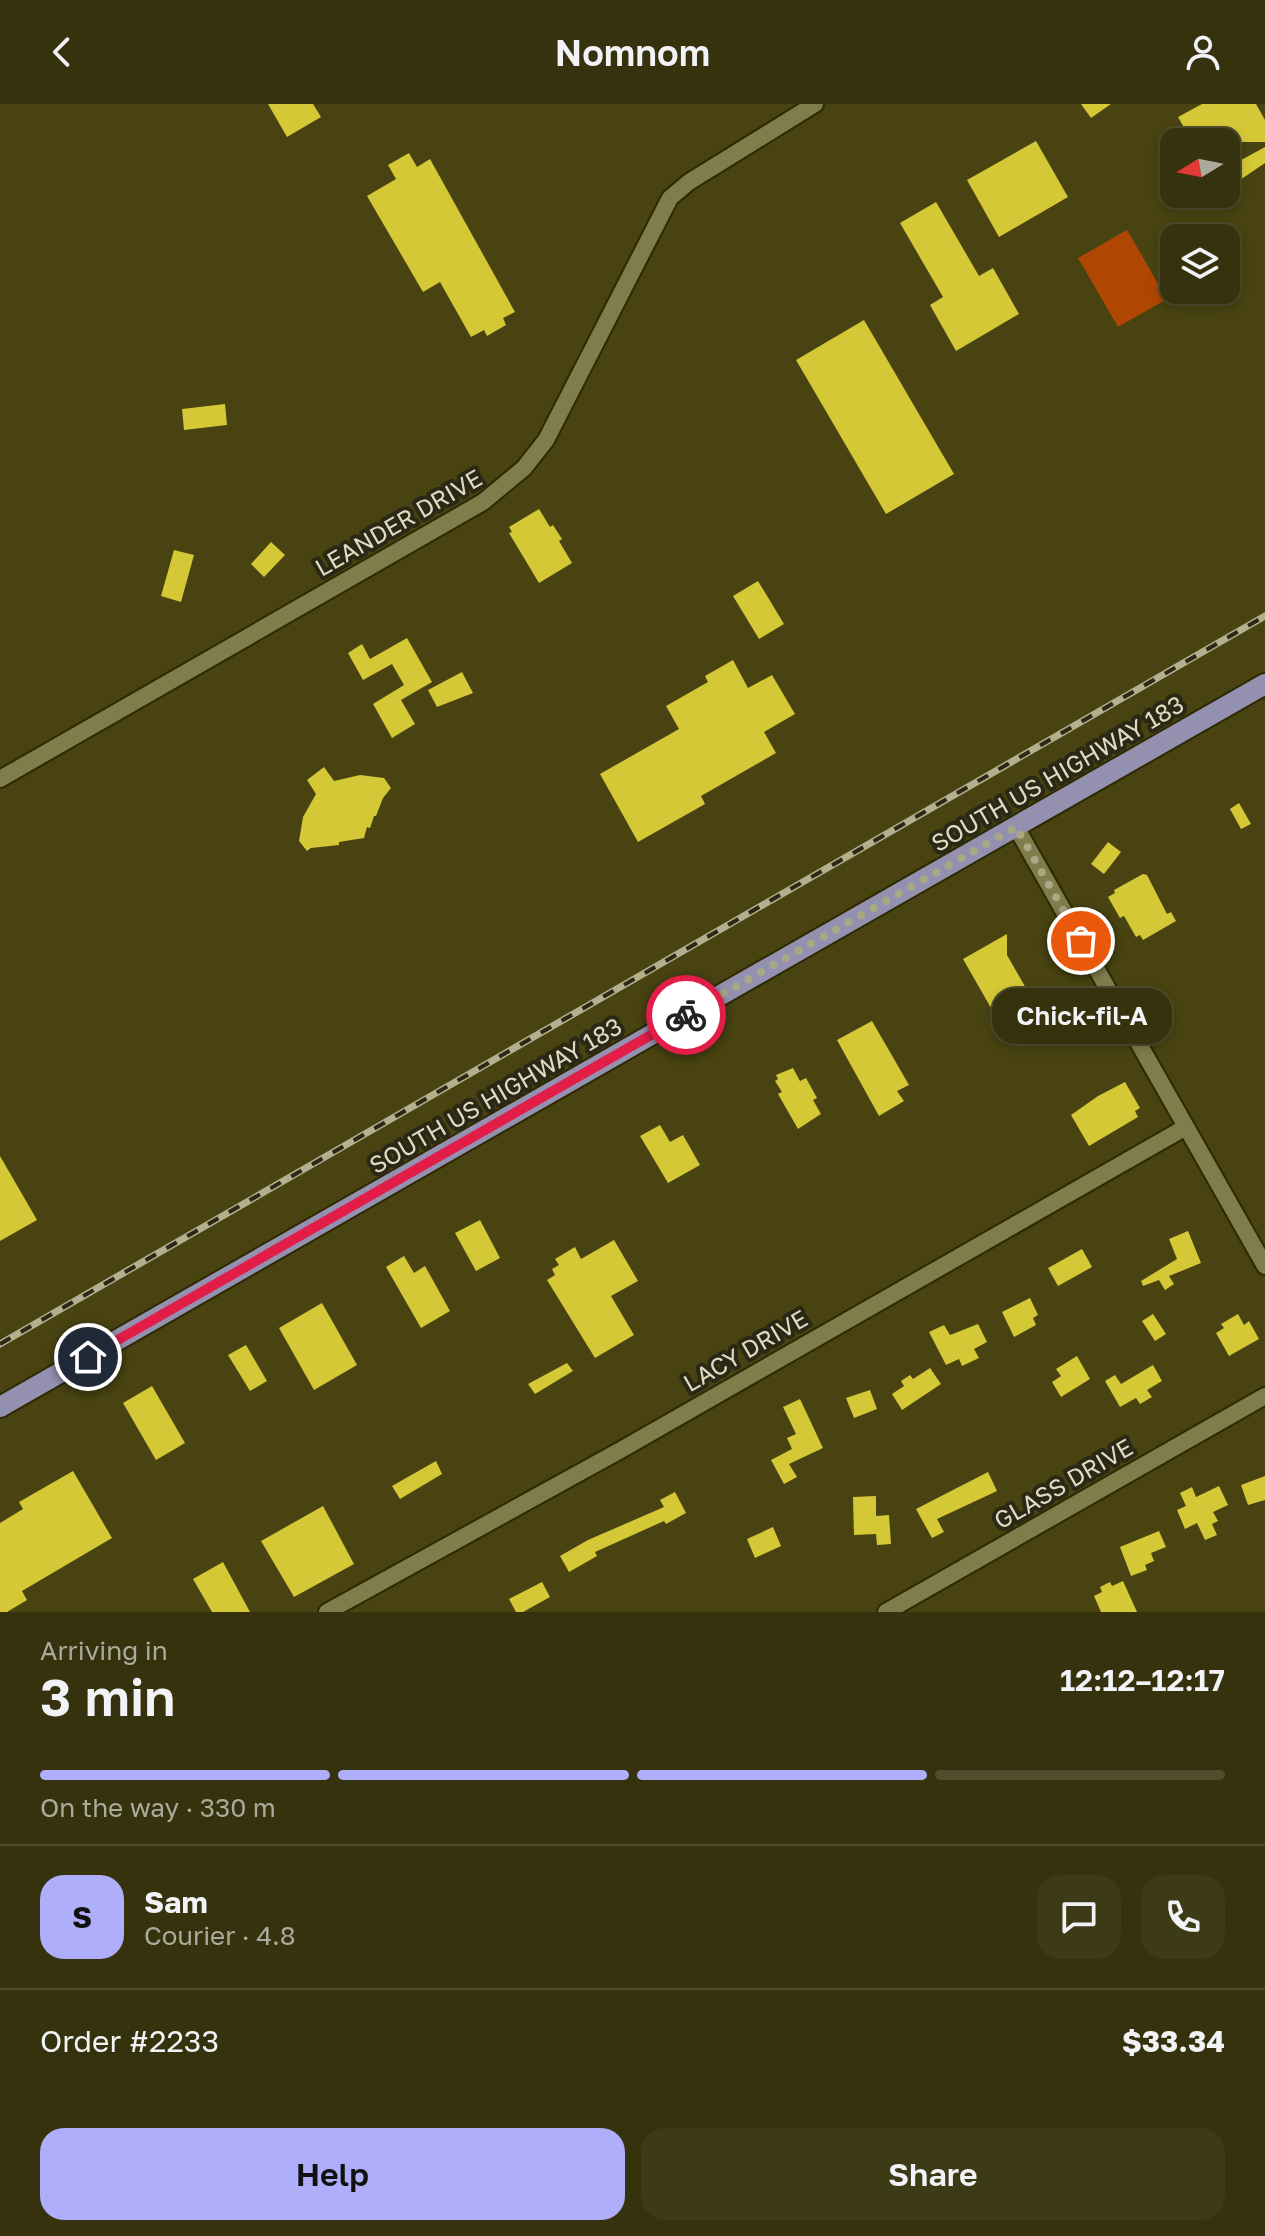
<!DOCTYPE html>
<meta charset="utf-8">
<style>
body{margin:0;font-family:"Golos Text",sans-serif;background:#3d3a16;color:#f1f3f6;height:100vh;display:flex;flex-direction:column;font-size:30px;white-space:nowrap}
*{box-sizing:border-box;margin:0}
p{font-size:26px;color:#aaaa9d}
.icon{flex:none;width:44px;height:44px;fill:none;stroke:currentColor;stroke-width:2;stroke-linecap:round;stroke-linejoin:round}
.map{position:relative;height:1508px;overflow:hidden}
.panel{display:flex;flex-direction:column;background:#36320d;flex:1}
.panel>*{flex:none}
.needle{width:52px;rotate:260deg}
.buttons{position:absolute;left:1160px;top:24px;display:grid;gap:16px}
.buttons a{display:grid;place-items:center;width:80px;height:80px;border-radius:16px;background:#36320d;box-shadow:0 4px 12px #0003,0 0 0 2px #504d2e;font-size:40px}
.pin{position:absolute;display:grid;place-items:center;width:68px;height:68px;color:#fff;margin:-34px;border:4px solid #fff;border-radius:50%;box-shadow:0 2px 8px #0007}
.courier{position:absolute;display:grid;place-items:center;width:80px;height:80px;margin:-40px;border:6px solid #e11d48;border-radius:50%;background:#fff;color:#222;box-shadow:0 2px 10px #0007}
.bubble{position:absolute;height:56px;border-radius:24px;background:#36320d;box-shadow:0 4px 12px #0003,0 0 0 2px #504d2e;font-size:26px;font-weight:600;line-height:56px;text-align:center}
.headline em{font-style:normal;font-weight:600}
.headline div{display:flex;flex-direction:column-reverse}
.headline{display:flex;align-items:center;justify-content:space-between;height:136px;padding:0 40px}
h1{font-size:52px;font-weight:600;line-height:60px}
.bar{display:grid;grid-template-columns:repeat(4,1fr);gap:12px 8px;align-content:center;height:96px;padding:0 40px}
.bar i{height:10px;border-radius:6px;background:#504d2e}
.bar .current{background:#afaefa}
.bar p{grid-column:span 4}
.line{display:flex;align-items:center;gap:20px;padding:0 40px;border-top:2px solid #504d2e}
.line div{flex:1}
.round{display:grid;place-items:center;flex:none;width:84px;height:84px;border-radius:24px;background:#3d3a16}
.primary-button{display:flex;gap:16px;margin-top:auto;padding:16px 40px}
.primary-button a{flex:1;height:92px;border-radius:24px;background:#afaefa;color:#111;font-size:32px;font-weight:600;line-height:92px;text-align:center}
.primary-button a+a{background:#3d3a16;color:#f1f3f6}
header{display:flex;justify-content:space-between;align-items:center;height:104px;padding:0 40px;background:#36320d;font-size:36px;font-weight:600}
.map>svg:first-child{display:block}
.green{fill:#af4601}
.building{fill:#d4c837}
.lines{fill:none;stroke-linecap:round;stroke-linejoin:round}
.minor-casing{stroke:#2d2903;stroke-width:20}
.primary-casing{stroke:#2d2903;stroke-width:24}
.minor{stroke:#807c4b;stroke-width:16}
.primary{stroke:#9491b0;stroke-width:20}
.rail-casing{stroke:#b2b08f;stroke-width:7}
.rail{stroke:#2b2915;stroke-width:4;stroke-dasharray:12;stroke-linecap:butt}
.done{stroke:#aaa785;stroke-width:8;stroke-dasharray:0 14.4}
.route{stroke:#e11d48;stroke-width:10}
.labels{text-anchor:middle;dominant-baseline:central;stroke-width:8;stroke-linejoin:round;paint-order:stroke}
.street-label{font-size:24px;fill:#deddc3;stroke:#2b2915}
</style>
<header><svg class="icon" aria-label="back" viewBox="0 0 24 24"><path d="M15 5l-7 7 7 7"/></svg>Nomnom<svg class="icon" aria-label="person" viewBox="0 0 24 24"><circle cx="12" cy="8" r="4"/><path d="M4 21q1-7 8-7t8 7"/></svg></header>
<div class="map">
<svg width="1265" height="1508" viewBox="0 0 1265 1508">
<rect width="100%" height="100%" fill="#484311"/>
<!-- green -->
<path class="green" d="M1127,126L1167,195L1118,223L1078,154Z"/>
<!-- building -->
<g class="building">
<path d="M268,0H313L321,13L287,33Z"/>
<path d="M1081,0H1111L1091,14Z"/>
<path d="M1202,0H1256L1265,16V38H1192L1178,13Z"/>
<path d="M1036,37L1068,93L999,133L967,76Z"/>
<path d="M1265,43V59L1240,76L1232,61Z"/>
<path d="M409,49L417,63L430,55L515,208L503,214L506,221L487,232L484,226L471,233L440,178L423,188L367,92L396,75L388,61Z"/>
<path d="M936,98L979,172L993,164L1019,210L956,247L930,201L943,193L900,119Z"/>
<path d="M864,216L954,370L886,410L796,256Z"/>
<path d="M225,300L227,321L184,326L182,305Z"/>
<path d="M539,405L550,423L553,421L562,435L559,437L572,459L539,479L509,429L512,428L509,423Z"/>
<path d="M271,438L285,451L264,473L251,460Z"/>
<path d="M174,446L194,451L181,498L161,492Z"/>
<path d="M758,477L784,520L759,535L733,492Z"/>
<path d="M407,534L432,578L401,596L415,620L392,634L373,600L404,581L392,560L363,576L348,549L362,540L370,555Z"/>
<path d="M733,556L748,584L772,571L795,610L764,628L776,649L701,692L705,700L638,738L600,670L679,625L666,602L708,578L705,572Z"/>
<path d="M462,568L473,589L437,603L428,586Z"/>
<path d="M324,663L334,677L360,671L384,674L391,684L383,694L376,712H374L370,724L367,723L364,734L339,738V741L311,744L307,747L299,737L303,713L316,690L307,676Z"/>
<path d="M1239,699L1251,720L1241,725L1230,705Z"/>
<path d="M1108,738L1121,748L1104,770L1091,760Z"/>
<path d="M1143,770L1147,771L1167,810L1171,808L1176,817L1143,836L1140,831L1136,833L1124,812L1120,814L1108,793L1115,789L1114,786Z"/>
<path d="M1007,830V851L1034,898L999,918L963,855Z"/>
<path d="M872,917L909,981L897,987L904,997L879,1012L837,936Z"/>
<path d="M793,964L800,977L806,974L817,994L813,996L821,1010L798,1025L778,990L782,988L775,977L778,975L776,971Z"/>
<path d="M1125,978L1140,1004L1135,1007L1138,1013L1089,1042L1071,1011L1098,992Z"/>
<path d="M660,1021L670,1038L683,1031L700,1061L668,1079L640,1032Z"/>
<path d="M0,1052L37,1116L0,1137Z"/>
<path d="M480,1116L500,1154L476,1167L455,1129Z"/>
<path d="M1188,1127L1201,1159L1169,1172L1174,1180L1165,1186L1159,1176L1143,1182L1141,1177L1177,1155L1169,1135Z"/>
<path d="M614,1136L638,1177L611,1192L634,1231L595,1254L547,1176L555,1171L552,1165L559,1161L555,1155L575,1143L581,1155Z"/>
<path d="M1082,1145L1092,1163L1058,1182L1048,1164Z"/>
<path d="M404,1152L414,1169L425,1162L450,1207L421,1224L386,1163Z"/>
<path d="M1030,1194L1038,1211L1033,1214L1036,1221L1014,1233L1002,1208Z"/>
<path d="M322,1199L357,1261L314,1286L279,1224Z"/>
<path d="M1153,1210L1166,1230L1155,1237L1142,1217Z"/>
<path d="M1238,1210L1244,1221L1249,1217L1259,1235L1229,1252L1216,1229L1224,1224L1221,1220Z"/>
<path d="M978,1220L987,1238L974,1245L979,1254L962,1262L959,1255L946,1261L929,1228L944,1221L950,1231Z"/>
<path d="M246,1241L267,1277L250,1287L228,1251Z"/>
<path d="M1077,1252L1090,1275L1061,1293L1052,1278L1061,1272L1056,1265Z"/>
<path d="M567,1259L573,1267L535,1290L528,1280Z"/>
<path d="M1153,1261L1162,1277L1147,1286L1152,1293L1140,1300L1136,1294L1120,1303L1105,1277L1115,1271L1121,1280Z"/>
<path d="M930,1264L941,1280L902,1306L892,1290L904,1282L901,1277L910,1271L913,1275Z"/>
<path d="M152,1282L185,1339L156,1356L123,1299Z"/>
<path d="M870,1286L877,1305L854,1314L846,1294Z"/>
<path d="M800,1295L823,1344L789,1360L797,1373L784,1380L771,1356L792,1345L787,1334L796,1330L783,1303Z"/>
<path d="M436,1357L442,1370L400,1395L392,1382Z"/>
<path d="M73,1367L112,1434L22,1487L27,1496L7,1508H0V1419L23,1405L19,1398Z"/>
<path d="M988,1368L997,1387L937,1415L944,1428L932,1434L916,1405Z"/>
<path d="M1265,1372V1396L1248,1401L1241,1381Z"/>
<path d="M1219,1382L1228,1401L1213,1408L1218,1417L1212,1420L1217,1431L1205,1436L1197,1419L1185,1425L1177,1406L1186,1402L1180,1389L1192,1383L1196,1393Z"/>
<path d="M675,1388L686,1409L666,1420L664,1417L595,1448L597,1452L569,1468L560,1452L588,1436L664,1403L660,1396Z"/>
<path d="M876,1392V1412L889,1411L891,1440L877,1441L876,1430L854,1431L853,1393Z"/>
<path d="M323,1402L354,1460L294,1493L261,1437Z"/>
<path d="M773,1423L781,1442L755,1454L747,1435Z"/>
<path d="M1159,1427L1166,1443L1151,1449L1154,1457L1145,1461L1147,1466L1131,1472L1120,1443Z"/>
<path d="M223,1458L250,1508H212L193,1475Z"/>
<path d="M1123,1477L1137,1508H1101L1094,1492L1102,1488L1100,1483L1110,1478L1112,1482Z"/>
<path d="M542,1478L550,1493L523,1508H516L509,1495Z"/>
</g>
<g class="lines">
<defs>
<g id="minor">
<path d="M0,675L483,398L524,364L546,336L670,94L689,78L815,0"/>
<path d="M1016,723L1265,1162"/>
<path d="M327,1508L619,1347L1186,1023"/>
<path d="M886,1508L1265,1292"/>
</g>
<path id="primary" d="M0,1303L1265,580"/>
</defs>
<!-- minor casing -->
<use href="#minor" class="minor-casing"/>
<!-- primary casing -->
<use href="#primary" class="primary-casing"/>
<!-- minor -->
<use href="#minor" class="minor"/>
<!-- primary -->
<use href="#primary" class="primary"/>
<defs>
<path id="rail" d="M0,1240L1265,512"/>
</defs>
<!-- rail casing -->
<use href="#rail" class="rail-casing"/>
<!-- rail -->
<use href="#rail" class="rail"/>
</g>
<g class="lines">
<!-- done -->
<path class="done" d="M686,911L1016,723L1081,837"/>
<!-- route -->
<path class="route" d="M88,1253L686,911"/>
</g>
<g class="labels">
<!-- street labels -->
<g class="street-label">
<text transform="translate(398 418) rotate(-30)">LEANDER DRIVE</text>
<text transform="translate(1057 669) rotate(-30)">SOUTH US HIGHWAY 183</text>
<text transform="translate(495 991) rotate(-30)">SOUTH US HIGHWAY 183</text>
<text transform="translate(745 1246) rotate(-30)">LACY DRIVE</text>
<text transform="translate(1063 1379) rotate(-30)">GLASS DRIVE</text>
</g>
</g>
</svg>
<div class="buttons">
<a><svg class="needle" viewBox="-14 -14 28 28"><path d="M0-13l5 13h-10z" fill="#e53935"/><path d="M0 13l5-13h-10z" fill="#aaaa9d"/></svg></a>
<a><svg class="icon" aria-label="layers" viewBox="0 0 24 24"><path d="M12 4l9 5-9 5-9-5zM3 14l9 5 9-5"/></svg></a>
</div>
<div class="pin" style="left:1081px;top:837px;background:#ea580c"><svg class="icon" aria-label="bag" viewBox="0 0 24 24"><path d="M5 8h14l-1 12H6zM9 8a3 3 0 0 1 6 0"/></svg></div>
<div class="pin" style="left:88px;top:1253px;background:#1f2937"><svg class="icon" aria-label="home" viewBox="0 0 24 24"><path d="M3 11l9-7 9 7M6 9v11h12V9"/></svg></div>
<div class="courier" style="left:686px;top:911px"><svg class="icon" aria-label="bike" viewBox="0 0 24 24"><circle cx="6" cy="16" r="4"/><circle cx="18" cy="16" r="4"/><path d="M6 16l4-8h5l3 8M10 8l3 8H6M13 5h3"/></svg></div>
<div class="bubble" style="left:992px;top:884px;width:180px">Chick-fil-A</div>
</div>
<section class="panel">
<div class="headline"><div><h1>3 min</h1><p>Arriving in</p></div><em>12:12–12:17</em></div>
<div class="bar"><i class="current"></i><i class="current"></i><i class="current"></i><i></i><p>On the way · 330 m</p></div>
<div class="line" style="height:144px"><b class="round" style="background:#afaefa;color:#111">S</b><div><b>Sam</b><p>Courier · 4.8</p></div><a class="round"><svg class="icon" aria-label="chat" viewBox="0 0 24 24"><path d="M4 5h16v11H9l-5 4z"/></svg></a><a class="round"><svg class="icon" aria-label="phone" viewBox="0 0 24 24"><path d="M5 4h4l2 5-3 2q2 4 5 5l2-3 5 2v4C11 20 4 13 5 4z"/></svg></a></div>
<div class="line" style="height:104px"><div>Order #2233</div><b>$33.34</b></div>
<div class="primary-button"><a>Help</a><a>Share</a></div>
</section>
